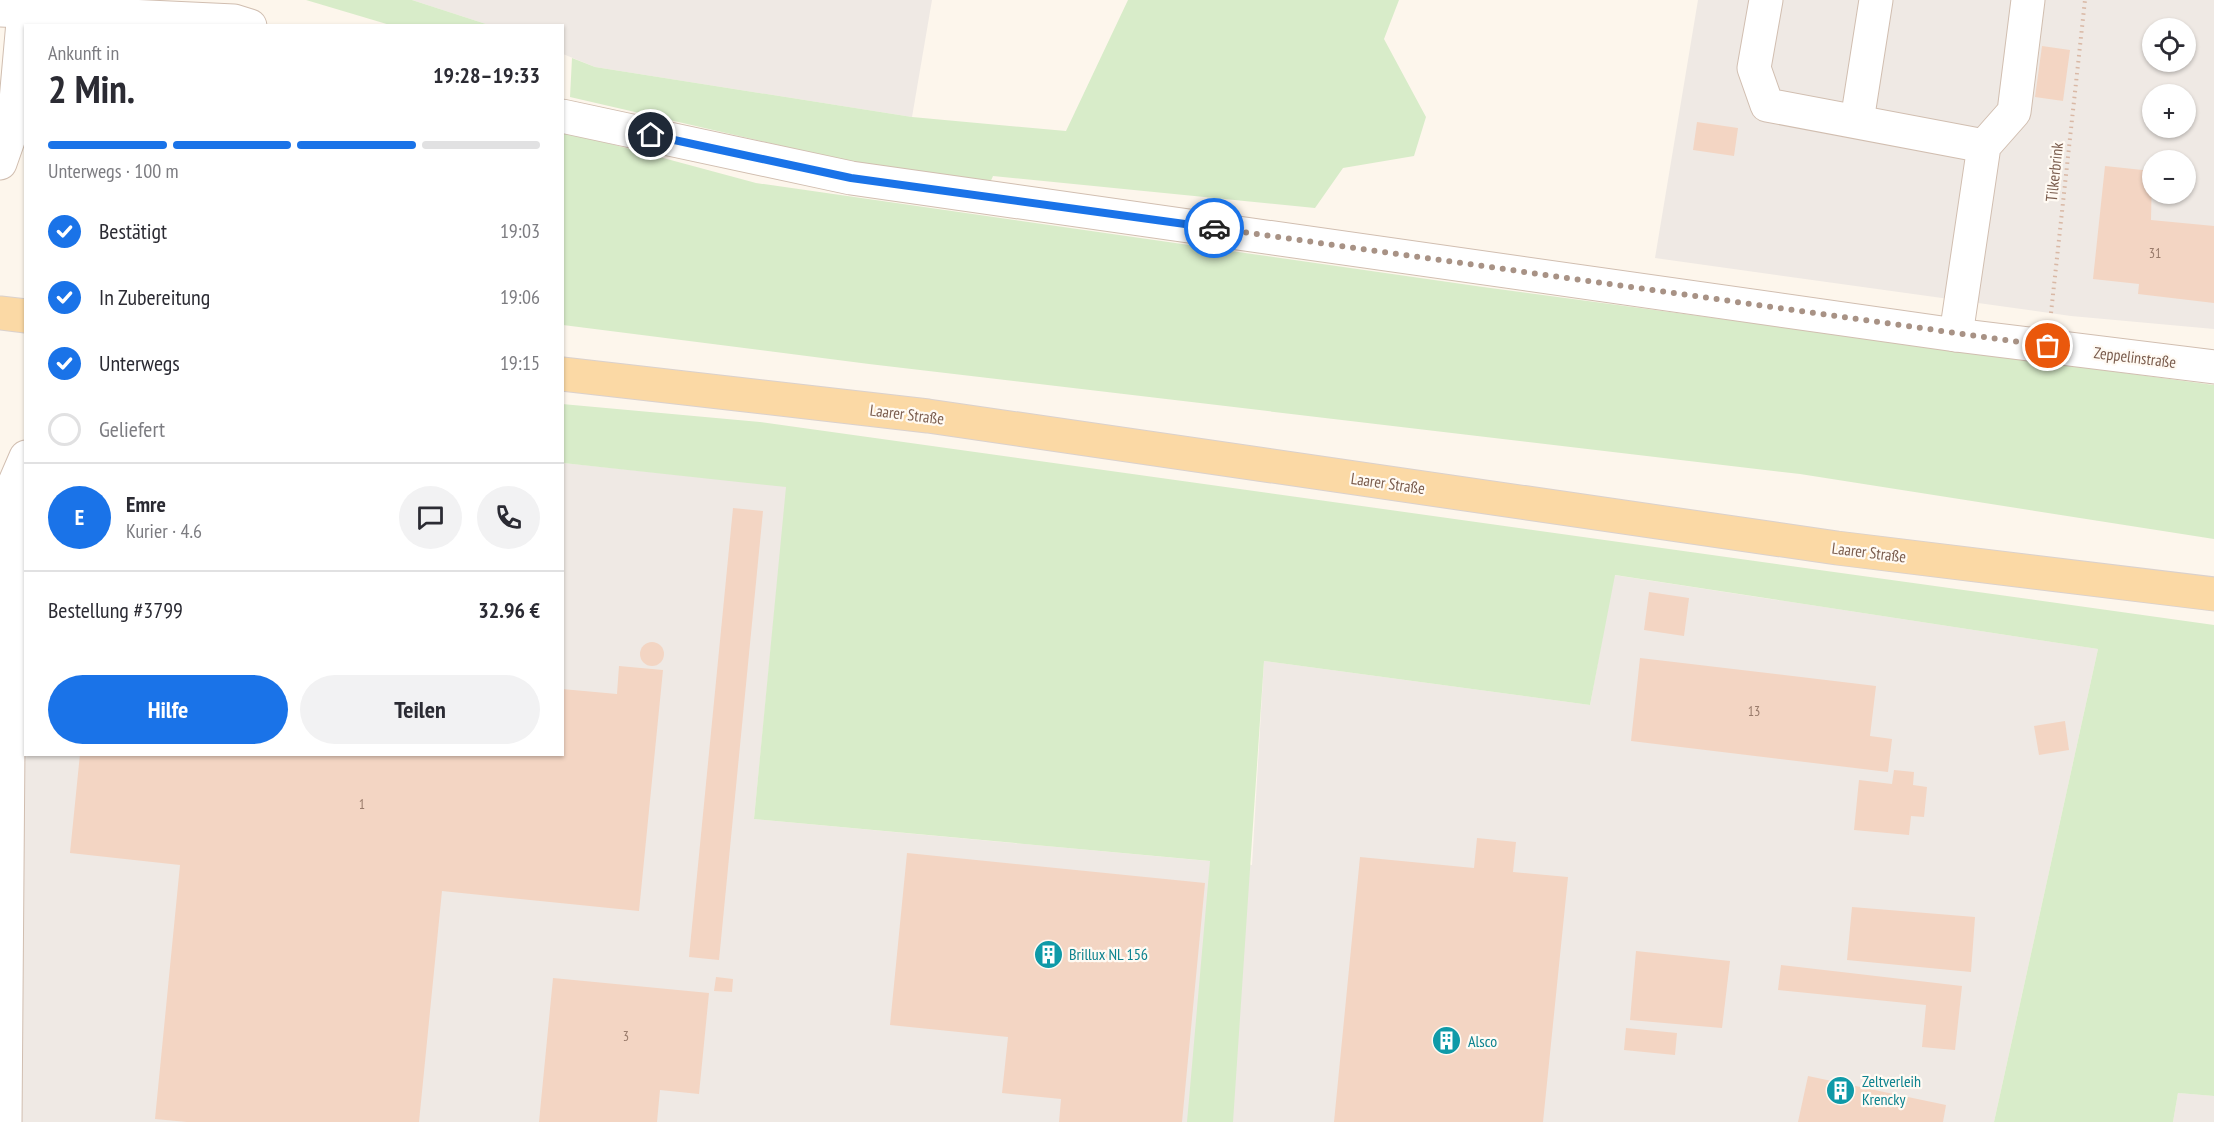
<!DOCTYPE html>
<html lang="de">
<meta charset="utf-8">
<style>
body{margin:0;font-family:"PT Sans Narrow",sans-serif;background:#f2f2f3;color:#2b2b33;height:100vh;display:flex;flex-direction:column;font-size:22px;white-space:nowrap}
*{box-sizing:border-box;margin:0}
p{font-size:20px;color:#7c7c81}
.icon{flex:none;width:33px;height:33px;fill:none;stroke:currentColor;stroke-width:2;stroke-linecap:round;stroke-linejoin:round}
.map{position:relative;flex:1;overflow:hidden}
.details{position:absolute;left:24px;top:24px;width:540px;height:732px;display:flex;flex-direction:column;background:#fff;border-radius:0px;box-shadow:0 2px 4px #0004}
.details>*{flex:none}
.fabs{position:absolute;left:2142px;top:18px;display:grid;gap:12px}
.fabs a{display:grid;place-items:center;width:54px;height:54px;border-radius:50%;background:#fff;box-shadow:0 2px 4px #0004;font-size:30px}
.pin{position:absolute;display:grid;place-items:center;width:51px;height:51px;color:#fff;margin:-26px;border:3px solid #fff;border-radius:50%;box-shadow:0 2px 6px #0007}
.courier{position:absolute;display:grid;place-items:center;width:60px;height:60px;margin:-30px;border:4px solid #1a73e8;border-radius:50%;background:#fff;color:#222;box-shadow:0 2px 8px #0007}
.headline em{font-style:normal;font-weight:800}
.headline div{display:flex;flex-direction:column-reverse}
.headline{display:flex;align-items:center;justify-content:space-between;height:102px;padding:0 24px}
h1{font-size:39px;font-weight:800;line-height:45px}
.bar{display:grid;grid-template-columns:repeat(4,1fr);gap:9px 6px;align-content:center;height:72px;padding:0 24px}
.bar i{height:8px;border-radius:4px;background:#e1e1e2}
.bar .on{background:#1a73e8}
.bar p{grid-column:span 4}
.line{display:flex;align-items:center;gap:15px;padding:0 24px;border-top:2px solid #e1e1e2}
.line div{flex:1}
.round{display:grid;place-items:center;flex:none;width:63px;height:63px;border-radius:32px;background:#f2f2f3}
ol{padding:0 24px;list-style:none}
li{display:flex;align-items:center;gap:18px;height:66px}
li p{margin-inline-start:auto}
li .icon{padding:6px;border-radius:50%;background:#1a73e8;color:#fff;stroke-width:4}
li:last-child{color:#7c7c81}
li i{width:33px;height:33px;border:3px solid #e1e1e2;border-radius:50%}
.primary-button{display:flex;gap:12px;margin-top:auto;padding:12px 24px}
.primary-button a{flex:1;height:69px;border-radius:36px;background:#1a73e8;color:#fff;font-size:24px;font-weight:800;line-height:69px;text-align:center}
.primary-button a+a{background:#f2f2f3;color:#2b2b33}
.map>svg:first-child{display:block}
.industrial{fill:#efe9e4;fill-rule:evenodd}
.green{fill:#d8ecc9}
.building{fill:#f3d5c3}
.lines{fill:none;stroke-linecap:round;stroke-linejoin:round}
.minor-casing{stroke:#d1beb0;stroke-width:35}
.major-casing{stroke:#dad1cd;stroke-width:35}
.path{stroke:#d9b8a5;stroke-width:4;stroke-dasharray:1.5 4.5;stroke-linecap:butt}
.minor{stroke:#fff;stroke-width:33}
.major{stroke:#fbd9a5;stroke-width:33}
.done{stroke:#a89285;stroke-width:6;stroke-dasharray:0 10.8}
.route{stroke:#1a73e8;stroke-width:8}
.labels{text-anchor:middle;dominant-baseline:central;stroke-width:4.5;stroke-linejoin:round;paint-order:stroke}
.number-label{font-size:14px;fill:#987a6a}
.street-label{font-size:16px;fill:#7a5c4d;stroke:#fffaf3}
.culture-label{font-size:16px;fill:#0d838f;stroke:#fffaf3;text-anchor:start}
</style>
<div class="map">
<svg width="2214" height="1122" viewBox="0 0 2214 1122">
<rect width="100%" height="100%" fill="#fdf6ec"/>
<!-- industrial -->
<g class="industrial">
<path d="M412,0H932L912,117L595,67L563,54L562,26L489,25Z"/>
<path d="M1698,0H2214V329L2071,316L1655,258ZM2152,28H2186V62H2152ZM2152,94H2186V128H2152ZM2152,160H2186V194H2152Z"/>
<path d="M563,463L787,486L754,819L1252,865L1264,661L1590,705L1614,575L2098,649L1994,1122H0L25,573L26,754H562Z"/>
<path d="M2178,1093L2214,1096V1122H2173Z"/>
</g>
<!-- green -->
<g class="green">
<path d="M306,0H412L489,25H390Z"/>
<path d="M1128,0H1399L1384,39L1426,117L1414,156L1343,168L1315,208L993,176L989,185L874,167L570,97L572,58L595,67L912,117L1066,131Z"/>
<path d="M563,131L756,183L1483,287L2214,385V539L1800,474L869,364L563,325Z"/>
<path d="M562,404L760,422L2214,625V1096L2178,1093L2173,1122H1994L2098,649L1615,575L1590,705L1264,661L1233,1122H1187L1210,861L754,819L786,487L563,463Z"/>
</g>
<!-- building -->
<g class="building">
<path d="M2042,46L2070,50L2063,101L2035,97Z"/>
<path d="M1697,122L1738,128L1734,156L1693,150Z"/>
<path d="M2105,166L2152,171L2151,220L2214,226V303L2138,294L2139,284L2093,279Z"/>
<path d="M733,508L763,511L719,960L689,957Z"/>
<path d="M1649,592L1689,598L1684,636L1644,630Z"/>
<circle cx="652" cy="654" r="12"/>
<path d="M1640,658L1876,686L1870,736L1892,739L1888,772L1631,741Z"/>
<path d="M619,666L663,670L639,911L442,891L419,1122H187L155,1119L180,865L70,853L80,754H562V689L617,694Z"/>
<path d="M2065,721L2069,750L2039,755L2034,726Z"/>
<path d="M1894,770L1914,772L1913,785L1927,787L1924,817L1911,816L1909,835L1854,830L1859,780L1892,784Z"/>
<path d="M1477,838L1516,842L1513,872L1568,877L1543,1122H1334L1360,857L1474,868Z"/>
<path d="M907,853L1205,883L1182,1122H1059L1061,1099L1002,1093L1008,1037L890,1025Z"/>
<path d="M1852,907L1975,917L1971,972L1847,960Z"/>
<path d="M1636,951L1730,961L1722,1028L1630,1020Z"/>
<path d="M1781,965L1962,986L1955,1050L1922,1047L1926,1005L1778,990Z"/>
<path d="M716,977L733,979L732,992L714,991Z"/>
<path d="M553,978L709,993L699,1094L660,1090L657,1122H539Z"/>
<path d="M1626,1028L1677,1033L1675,1055L1624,1050Z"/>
<path d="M1808,1076L1946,1105L1943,1122H1798Z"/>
</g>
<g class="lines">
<defs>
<g id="minor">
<path d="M1766,0L1754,68L1767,105L1984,146"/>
<path d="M0,10L234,21L250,26"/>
<path d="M562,116L851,178L1956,335L2214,367"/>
<path d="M1857,121L1876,0"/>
<path d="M0,163L14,123L24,11"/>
<path d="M1956,335L1984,146L2014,112L2028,0"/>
<path d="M5,1122L10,494L26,457"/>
</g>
<g id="major">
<path d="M0,313L26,316"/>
<path d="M562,374L928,416L1837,548L2214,594"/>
</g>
</defs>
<!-- minor casing -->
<use href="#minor" class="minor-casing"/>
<!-- major casing -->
<use href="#major" class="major-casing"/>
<!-- path -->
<path class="path" d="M2051,313L2085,0"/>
<!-- minor -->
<use href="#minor" class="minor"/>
<!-- major -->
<use href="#major" class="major"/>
</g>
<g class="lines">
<!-- done -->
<path class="done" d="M1214,228L2048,346"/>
<!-- route -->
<path class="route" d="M651,135L851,178L1214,228"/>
</g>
<!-- icons -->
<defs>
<symbol id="building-disc" viewBox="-11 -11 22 22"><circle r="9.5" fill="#0f9aa8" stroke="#fffaf3"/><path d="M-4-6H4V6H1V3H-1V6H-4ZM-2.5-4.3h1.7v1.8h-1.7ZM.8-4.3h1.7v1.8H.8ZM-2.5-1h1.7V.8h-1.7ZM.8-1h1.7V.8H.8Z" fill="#fff"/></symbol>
</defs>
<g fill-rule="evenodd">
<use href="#building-disc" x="1032" y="938" width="33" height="33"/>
<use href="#building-disc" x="1430" y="1024" width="33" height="33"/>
<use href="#building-disc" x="1824" y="1074" width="33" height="33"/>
</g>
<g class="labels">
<!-- number labels -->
<g class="number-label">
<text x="2155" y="253">31</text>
<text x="1754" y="711">13</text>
<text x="362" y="804">1</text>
<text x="626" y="1036">3</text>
</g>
<!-- street labels -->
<g class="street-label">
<text transform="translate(2054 172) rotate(-84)">Tilkerbrink</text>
<text transform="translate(2135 357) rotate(7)">Zeppelinstraße</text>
<text transform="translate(907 414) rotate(7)">Laarer Straße</text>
<text transform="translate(1388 483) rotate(8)">Laarer Straße</text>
<text transform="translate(1869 552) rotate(7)">Laarer Straße</text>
</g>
<!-- culture labels -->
<g class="culture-label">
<text x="1069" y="954">Brillux NL 156</text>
<text x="1468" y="1041">Alsco</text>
<text x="1862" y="1081">Zeltverleih<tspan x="1862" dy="18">Krencky</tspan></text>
</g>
</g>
</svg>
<div class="fabs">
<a><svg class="icon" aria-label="locate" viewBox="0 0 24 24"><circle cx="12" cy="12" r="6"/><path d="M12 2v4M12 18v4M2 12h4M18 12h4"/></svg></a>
<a>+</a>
<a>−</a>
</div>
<div class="pin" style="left:2048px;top:346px;background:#ea580c"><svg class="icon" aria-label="bag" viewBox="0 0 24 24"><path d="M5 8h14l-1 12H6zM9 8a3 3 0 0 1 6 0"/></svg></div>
<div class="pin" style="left:651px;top:135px;background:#1f2937"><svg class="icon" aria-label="home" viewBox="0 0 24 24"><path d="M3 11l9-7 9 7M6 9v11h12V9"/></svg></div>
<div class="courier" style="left:1214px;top:228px"><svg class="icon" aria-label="car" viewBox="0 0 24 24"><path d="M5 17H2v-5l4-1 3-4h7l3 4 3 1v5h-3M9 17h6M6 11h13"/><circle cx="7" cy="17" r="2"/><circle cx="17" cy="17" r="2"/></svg></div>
<section class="details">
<div class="headline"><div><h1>2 Min.</h1><p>Ankunft in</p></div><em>19:28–19:33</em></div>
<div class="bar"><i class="on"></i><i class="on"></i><i class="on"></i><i></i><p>Unterwegs · 100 m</p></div>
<ol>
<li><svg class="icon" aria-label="check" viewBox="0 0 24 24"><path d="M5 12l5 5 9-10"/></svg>Bestätigt<p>19:03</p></li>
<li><svg class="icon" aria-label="check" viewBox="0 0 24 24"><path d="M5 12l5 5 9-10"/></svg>In Zubereitung<p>19:06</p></li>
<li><svg class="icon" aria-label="check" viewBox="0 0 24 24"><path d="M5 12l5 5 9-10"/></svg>Unterwegs<p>19:15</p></li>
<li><i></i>Geliefert</li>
</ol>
<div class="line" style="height:108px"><b class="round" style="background:#1a73e8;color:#fff">E</b><div><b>Emre</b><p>Kurier · 4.6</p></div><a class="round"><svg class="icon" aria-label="chat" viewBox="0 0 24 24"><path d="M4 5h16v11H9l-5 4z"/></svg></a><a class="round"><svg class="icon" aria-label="phone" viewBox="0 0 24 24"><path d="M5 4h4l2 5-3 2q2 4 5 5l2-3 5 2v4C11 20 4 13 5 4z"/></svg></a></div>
<div class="line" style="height:78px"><div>Bestellung #3799</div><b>32.96 €</b></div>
<div class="primary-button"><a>Hilfe</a><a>Teilen</a></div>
</section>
</div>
